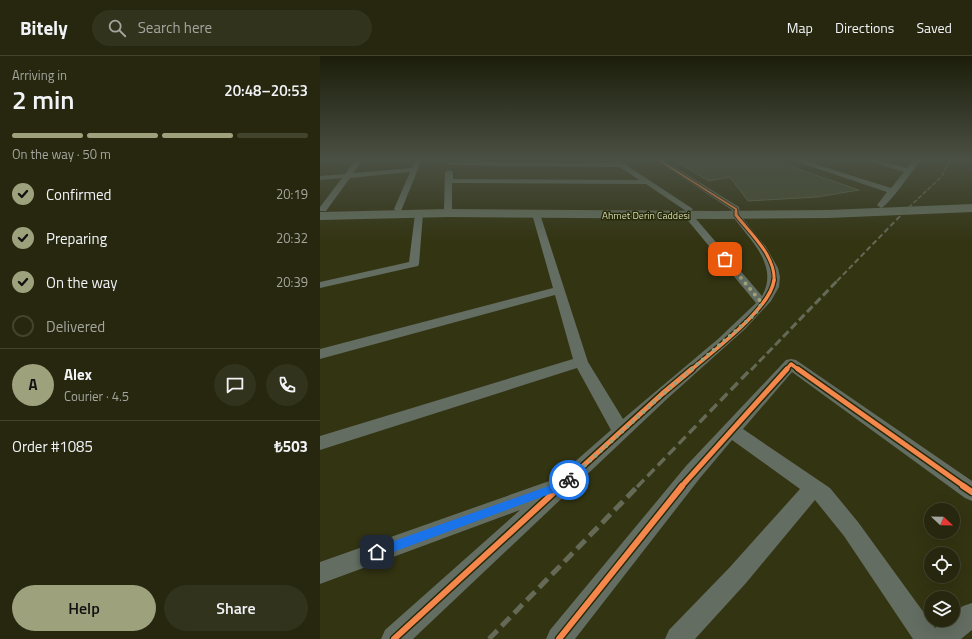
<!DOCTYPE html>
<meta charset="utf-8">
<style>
body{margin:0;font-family:"Titillium Web",sans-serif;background:#32331c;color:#f1f3f6;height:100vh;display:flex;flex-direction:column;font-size:15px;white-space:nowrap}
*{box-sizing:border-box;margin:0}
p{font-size:13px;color:#a4a59e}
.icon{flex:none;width:22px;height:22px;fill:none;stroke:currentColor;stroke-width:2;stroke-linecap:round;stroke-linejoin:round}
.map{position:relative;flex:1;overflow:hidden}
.drawer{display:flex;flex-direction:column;background:#26270e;width:320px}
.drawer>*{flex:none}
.needle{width:26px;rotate:112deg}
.controls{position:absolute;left:604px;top:447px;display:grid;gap:8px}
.controls a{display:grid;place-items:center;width:36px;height:36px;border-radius:50%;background:#26270e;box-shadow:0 4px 16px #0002,0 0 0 1px #42442e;font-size:20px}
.pin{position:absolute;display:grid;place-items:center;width:34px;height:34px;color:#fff;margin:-17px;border-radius:8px;box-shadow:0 2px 6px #0006}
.courier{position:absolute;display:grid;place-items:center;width:40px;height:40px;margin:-20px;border:3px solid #1a73e8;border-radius:50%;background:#fff;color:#222;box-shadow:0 1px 5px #0007}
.summary em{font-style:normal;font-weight:600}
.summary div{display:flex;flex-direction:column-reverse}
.summary{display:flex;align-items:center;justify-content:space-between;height:68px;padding:0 12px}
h1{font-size:26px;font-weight:600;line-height:30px}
.bar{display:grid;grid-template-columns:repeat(4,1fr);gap:6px 4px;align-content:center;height:48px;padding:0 12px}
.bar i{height:5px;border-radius:3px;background:#42442e}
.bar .on{background:#9da17c}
.bar p{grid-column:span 4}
.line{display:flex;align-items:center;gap:10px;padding:0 12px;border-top:1px solid #42442e}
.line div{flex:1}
.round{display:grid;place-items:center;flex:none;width:42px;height:42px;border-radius:21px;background:#32331c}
ol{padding:0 12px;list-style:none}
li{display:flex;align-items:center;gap:12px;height:44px}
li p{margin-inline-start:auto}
li .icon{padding:4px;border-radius:50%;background:#9da17c;color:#111;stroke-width:4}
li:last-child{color:#a4a59e}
li i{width:22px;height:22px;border:2px solid #42442e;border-radius:50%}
.action{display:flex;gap:8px;margin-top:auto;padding:8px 12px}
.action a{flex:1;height:46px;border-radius:24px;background:#9da17c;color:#111;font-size:16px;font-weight:600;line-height:46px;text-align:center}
.action a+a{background:#32331c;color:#f1f3f6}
header{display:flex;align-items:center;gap:24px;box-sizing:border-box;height:56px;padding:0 20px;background:#26270e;border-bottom:1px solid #42442e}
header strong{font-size:19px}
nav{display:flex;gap:22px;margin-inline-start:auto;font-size:14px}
.search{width:280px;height:36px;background:#32331c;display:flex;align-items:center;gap:10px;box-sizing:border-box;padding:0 14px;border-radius:22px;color:#a4a59e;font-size:15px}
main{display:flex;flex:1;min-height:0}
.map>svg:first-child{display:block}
.building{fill:#444b2f;stroke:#5b6347}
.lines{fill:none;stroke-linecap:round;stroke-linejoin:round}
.minor{fill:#636d61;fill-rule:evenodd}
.secondary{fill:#636e5d;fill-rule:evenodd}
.rail-far4{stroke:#656a56;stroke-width:1.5;stroke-dasharray:4.5 2;stroke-linecap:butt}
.rail-far3{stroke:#656a56;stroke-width:2;stroke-dasharray:5.5 3;stroke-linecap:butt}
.rail-far2{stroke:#656a56;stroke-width:3;stroke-dasharray:8 3.5;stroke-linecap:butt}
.rail-far1{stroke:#656a56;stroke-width:3.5;stroke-dasharray:10 5;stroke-linecap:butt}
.rail{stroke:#656a56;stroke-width:5;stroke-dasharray:12 6;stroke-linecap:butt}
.cycleway-far4-casing{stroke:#262908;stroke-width:3.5}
.cycleway-far3-casing{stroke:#262908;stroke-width:5}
.cycleway-far2-casing{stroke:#262908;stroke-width:6}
.cycleway-far1-casing{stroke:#262908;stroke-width:8}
.cycleway-casing{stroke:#262908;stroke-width:9}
.cycleway-far4{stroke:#f5874c;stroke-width:2}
.cycleway-far3{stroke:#f5874c;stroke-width:3}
.cycleway-far2{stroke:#f5874c;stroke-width:3.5}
.cycleway-far1{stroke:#f5874c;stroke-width:5}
.cycleway{stroke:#f5874c;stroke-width:6}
.route{fill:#1a73e8}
.done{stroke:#9da17c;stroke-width:4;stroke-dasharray:0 7.2}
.labels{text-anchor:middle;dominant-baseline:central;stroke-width:3;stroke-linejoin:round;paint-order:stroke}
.far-street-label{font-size:10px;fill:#d6dbb5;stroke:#262908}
</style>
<header>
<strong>Bitely</strong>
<div class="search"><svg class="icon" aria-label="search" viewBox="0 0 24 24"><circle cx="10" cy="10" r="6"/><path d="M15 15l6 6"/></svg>Search here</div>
<nav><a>Map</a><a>Directions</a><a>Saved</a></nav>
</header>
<main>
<section class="drawer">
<div class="summary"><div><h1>2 min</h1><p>Arriving in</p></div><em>20:48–20:53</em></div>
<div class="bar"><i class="on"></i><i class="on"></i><i class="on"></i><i></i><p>On the way · 50 m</p></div>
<ol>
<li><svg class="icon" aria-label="check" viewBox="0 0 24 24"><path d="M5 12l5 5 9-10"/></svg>Confirmed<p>20:19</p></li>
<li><svg class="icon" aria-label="check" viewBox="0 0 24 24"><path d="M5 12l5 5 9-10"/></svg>Preparing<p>20:32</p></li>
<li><svg class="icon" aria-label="check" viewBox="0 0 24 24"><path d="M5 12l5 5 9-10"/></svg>On the way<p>20:39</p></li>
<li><i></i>Delivered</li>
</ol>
<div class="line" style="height:72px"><b class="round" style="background:#9da17c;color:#111">A</b><div><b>Alex</b><p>Courier · 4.5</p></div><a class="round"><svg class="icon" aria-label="chat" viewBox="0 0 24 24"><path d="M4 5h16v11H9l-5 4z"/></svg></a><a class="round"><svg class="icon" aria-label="phone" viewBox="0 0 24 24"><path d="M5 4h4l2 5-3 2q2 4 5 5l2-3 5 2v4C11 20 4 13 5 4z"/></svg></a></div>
<div class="line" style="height:52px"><div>Order #1085</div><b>₺503</b></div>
<div class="action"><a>Help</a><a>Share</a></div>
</section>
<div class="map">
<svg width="652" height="583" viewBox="0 0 652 583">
<rect width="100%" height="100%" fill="#333412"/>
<!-- building -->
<path class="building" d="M351,103H449L539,134L497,141L428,145L410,121L389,125Z"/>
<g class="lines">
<!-- minor -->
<g class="minor">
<path d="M36,103H43L33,117L92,112L96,103H102L81,155L78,156L74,153L90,116L30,122L6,155H0V151L22,122L0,124V120L25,118Z"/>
<path d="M291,103H297L373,153L369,156L366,155L326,128L132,127V153L128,156L124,153L125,116L129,114L133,116V123L319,124L300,111L130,109L127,107L128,106L294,107Z"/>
<path d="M334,103H342L353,110L419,151L420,159L446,191L458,212L460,221L459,231L451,245L425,273L348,342L93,583H61L65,574L200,454L0,528V506L235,423L291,374L257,312L0,394V380L253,303L235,239L0,303V293L233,232L212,158L216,155L220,158L268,306L303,363L398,283L436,247L365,161L364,159L365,157H371L442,240C460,208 428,183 412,159V154Z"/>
<path d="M469,103H479L571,132L584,116L542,103H553L587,112L594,103H601C595,112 568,150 561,152L557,149L567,136Z"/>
<path d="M99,155L103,158L99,208L98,210L0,232V226L89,206L95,158Z"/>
<path d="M471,303L476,304L652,425V445L645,442L472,316L423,373L510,432L538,466L615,572L625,564H633V558L643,550L652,547V574L641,583H593L524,480L495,444L426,527L375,583H345L349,574L410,511L480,433L412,384L380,422L255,583H226L230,574L366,410L466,304Z"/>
</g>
<!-- secondary -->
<path class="secondary" d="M652,148V156L508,162L397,163L128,161L0,164V156L128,153L397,155L508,154Z"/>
<!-- rail-far4 -->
<path class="rail-far4" d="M584,156L622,120L630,103"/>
<!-- rail-far3 -->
<path class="rail-far3" d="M517,225L585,155"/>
<!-- rail-far2 -->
<path class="rail-far2" d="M431,314L518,224"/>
<!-- rail-far1 -->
<path class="rail-far1" d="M317,431L431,313"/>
<!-- rail -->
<path class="rail" d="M169,583L318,430"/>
<defs>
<path id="cycleway-far4" d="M337,103L416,153V156"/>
<path id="cycleway-far3" d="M416,155V159C430,177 456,200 454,225"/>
<g id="cycleway-far2">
<path d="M371,314C393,295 451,252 454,224"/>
<path d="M466,314L471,308L479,314"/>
</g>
<g id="cycleway-far1">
<path d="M478,313L645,431"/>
<path d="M240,431L342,338L372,313"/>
<path d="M361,431L467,313"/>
</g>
<g id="cycleway">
<path d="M643,430L652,436"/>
<path d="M74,583L241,430"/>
<path d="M239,583L362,430"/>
</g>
</defs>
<!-- cycleway-far4 casing -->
<use href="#cycleway-far4" class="cycleway-far4-casing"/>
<!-- cycleway-far3 casing -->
<use href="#cycleway-far3" class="cycleway-far3-casing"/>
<!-- cycleway-far2 casing -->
<use href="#cycleway-far2" class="cycleway-far2-casing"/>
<!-- cycleway-far1 casing -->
<use href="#cycleway-far1" class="cycleway-far1-casing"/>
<!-- cycleway casing -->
<use href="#cycleway" class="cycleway-casing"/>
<!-- cycleway-far4 -->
<use href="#cycleway-far4" class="cycleway-far4"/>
<!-- cycleway-far3 -->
<use href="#cycleway-far3" class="cycleway-far3"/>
<!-- cycleway-far2 -->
<use href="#cycleway-far2" class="cycleway-far2"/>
<!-- cycleway-far1 -->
<use href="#cycleway-far1" class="cycleway-far1"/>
<!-- cycleway -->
<use href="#cycleway" class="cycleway"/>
</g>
<!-- sky -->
<linearGradient id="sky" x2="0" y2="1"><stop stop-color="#1c1d0a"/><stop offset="0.56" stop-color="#4a5044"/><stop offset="1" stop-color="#4a5044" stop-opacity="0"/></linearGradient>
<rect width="652" height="185" fill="url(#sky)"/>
<!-- route -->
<path class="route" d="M249,420L252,421L254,424L246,432L57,502L54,500L52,496L54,493L57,491L240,426Z"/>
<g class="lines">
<!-- done -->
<path class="done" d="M249,424L342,339L435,258L442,247L405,203"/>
</g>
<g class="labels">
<!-- far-street labels -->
<g class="far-street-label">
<text x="326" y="159">Ahmet Derin Caddesi</text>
</g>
</g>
</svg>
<div class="controls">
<a><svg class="needle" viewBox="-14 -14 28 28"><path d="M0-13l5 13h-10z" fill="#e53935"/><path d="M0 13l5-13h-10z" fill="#a4a59e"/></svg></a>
<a><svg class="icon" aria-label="locate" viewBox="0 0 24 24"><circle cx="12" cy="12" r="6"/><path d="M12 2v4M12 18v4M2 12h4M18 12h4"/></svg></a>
<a><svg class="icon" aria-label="layers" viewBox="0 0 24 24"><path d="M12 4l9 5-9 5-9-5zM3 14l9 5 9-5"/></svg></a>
</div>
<div class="pin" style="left:405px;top:203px;background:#ea580c"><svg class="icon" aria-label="bag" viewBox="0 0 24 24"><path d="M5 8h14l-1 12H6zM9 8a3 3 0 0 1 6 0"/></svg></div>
<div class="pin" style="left:57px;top:496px;background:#1f2937"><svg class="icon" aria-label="home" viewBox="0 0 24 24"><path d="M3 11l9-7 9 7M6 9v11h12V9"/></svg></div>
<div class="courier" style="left:249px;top:424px"><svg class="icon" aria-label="bike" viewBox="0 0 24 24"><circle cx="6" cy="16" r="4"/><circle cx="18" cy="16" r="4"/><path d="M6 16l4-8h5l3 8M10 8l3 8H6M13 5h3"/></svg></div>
</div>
</main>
